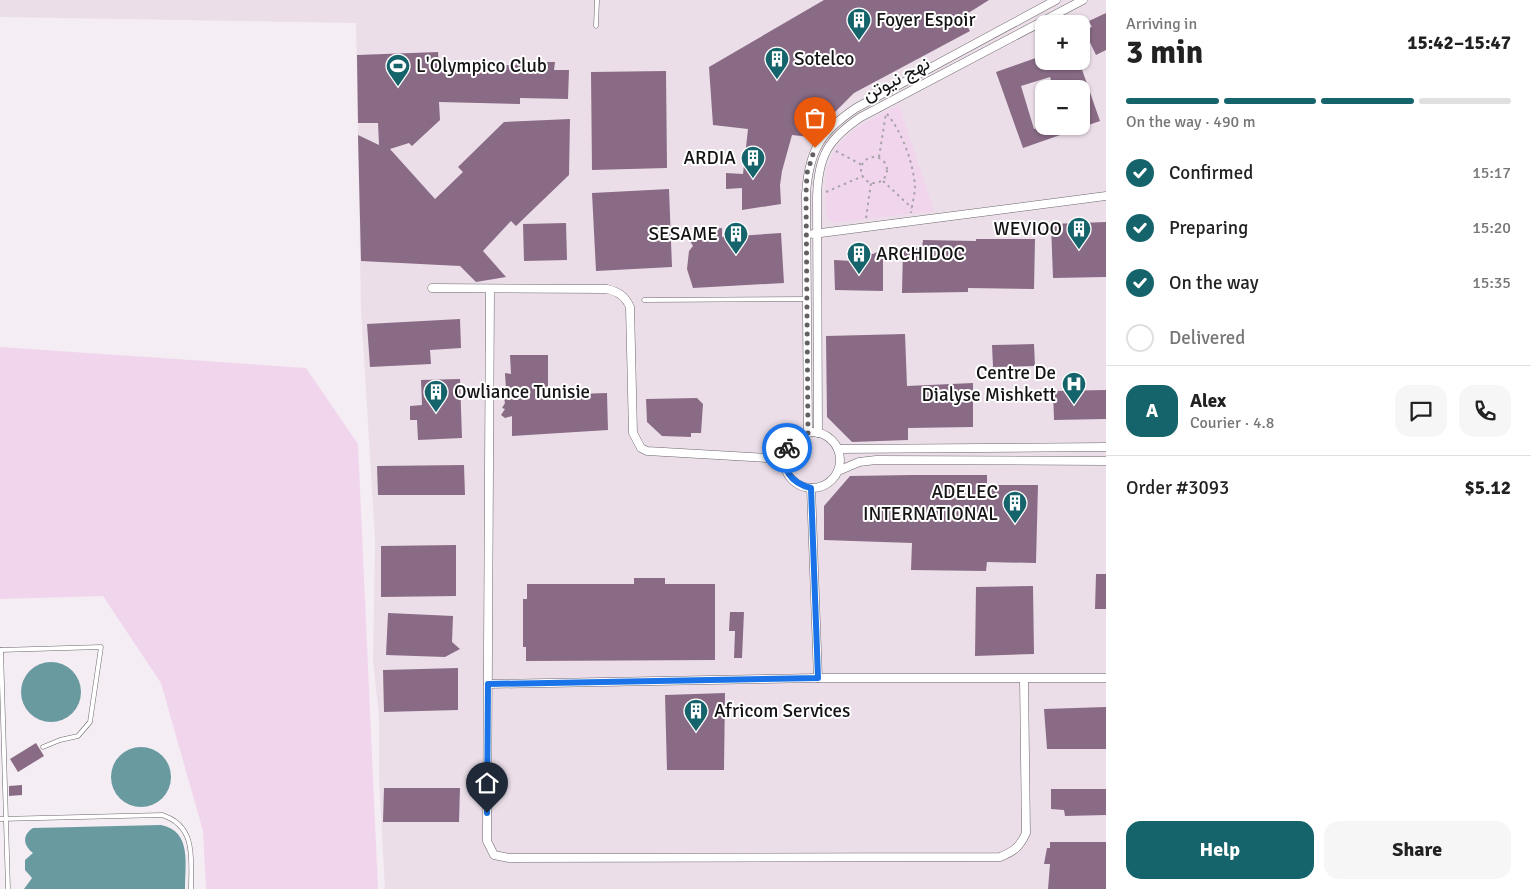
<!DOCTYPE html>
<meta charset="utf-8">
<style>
body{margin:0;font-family:Signika,Vazirmatn,sans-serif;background:#f6f6f6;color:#222;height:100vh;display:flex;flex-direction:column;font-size:19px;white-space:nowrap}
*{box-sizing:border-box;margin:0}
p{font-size:16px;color:#767676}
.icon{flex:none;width:28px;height:28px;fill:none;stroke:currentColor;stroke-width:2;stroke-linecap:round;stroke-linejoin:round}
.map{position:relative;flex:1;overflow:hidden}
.side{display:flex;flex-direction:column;background:#fff;width:425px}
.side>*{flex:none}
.tools{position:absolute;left:1035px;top:15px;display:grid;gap:10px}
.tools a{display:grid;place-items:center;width:55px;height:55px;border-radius:10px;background:#fff;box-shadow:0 1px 4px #0004;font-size:25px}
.pin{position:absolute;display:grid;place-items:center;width:42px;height:42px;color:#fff;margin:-51px -21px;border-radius:50% 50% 50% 0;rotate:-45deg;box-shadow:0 0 5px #0007}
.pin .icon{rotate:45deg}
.courier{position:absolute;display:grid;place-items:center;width:50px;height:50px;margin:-25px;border:4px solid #1a73e8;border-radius:50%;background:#fff;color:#222;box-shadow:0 1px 6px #0007}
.overview em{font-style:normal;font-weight:700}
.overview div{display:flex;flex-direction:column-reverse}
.overview{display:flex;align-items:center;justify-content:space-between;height:85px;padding:0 20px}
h1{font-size:32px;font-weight:700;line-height:38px}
.bar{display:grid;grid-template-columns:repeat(4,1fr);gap:8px 5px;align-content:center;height:60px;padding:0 20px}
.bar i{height:6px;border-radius:4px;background:#e0e0e0}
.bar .selected{background:#15646b}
.bar p{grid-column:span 4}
.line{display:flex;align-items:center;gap:12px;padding:0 20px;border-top:1px solid #e0e0e0}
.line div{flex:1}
.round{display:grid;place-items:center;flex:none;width:52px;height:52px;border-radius:15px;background:#f6f6f6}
ol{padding:0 20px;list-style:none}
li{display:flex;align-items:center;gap:15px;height:55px}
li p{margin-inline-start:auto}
li .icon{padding:5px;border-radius:50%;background:#15646b;color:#fff;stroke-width:4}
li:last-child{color:#767676}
li i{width:28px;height:28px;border:2px solid #e0e0e0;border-radius:50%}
.cta{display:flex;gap:10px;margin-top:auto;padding:10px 20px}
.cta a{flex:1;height:58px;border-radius:15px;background:#15646b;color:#fff;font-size:20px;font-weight:700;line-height:58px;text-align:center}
.cta a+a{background:#f6f6f6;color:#222}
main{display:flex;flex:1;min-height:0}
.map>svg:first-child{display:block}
.built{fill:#ebdee9;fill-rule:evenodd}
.green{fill:#f1d5ed}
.water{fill:#699aa0}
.building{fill:#896b85;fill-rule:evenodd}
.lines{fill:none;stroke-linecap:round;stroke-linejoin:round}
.service-casing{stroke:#6d676c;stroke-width:5}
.minor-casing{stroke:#6d676c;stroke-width:9}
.path{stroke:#a8a3a8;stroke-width:2;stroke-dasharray:2.5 4;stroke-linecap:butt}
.service{stroke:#fff;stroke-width:4}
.minor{stroke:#fff;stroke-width:8}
.done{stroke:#635f63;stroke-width:5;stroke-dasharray:0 9}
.route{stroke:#1a73e8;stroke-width:6}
.labels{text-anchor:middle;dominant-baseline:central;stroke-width:4;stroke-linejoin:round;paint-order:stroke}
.poi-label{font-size:19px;fill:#151315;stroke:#fff;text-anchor:start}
.street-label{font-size:19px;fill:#151315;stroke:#fff}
</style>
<main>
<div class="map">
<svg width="1106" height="889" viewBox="0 0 1106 889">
<rect width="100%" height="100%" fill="#f4edf3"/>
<!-- built -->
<path class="built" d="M0,0H1106V889H385L379,778V716L373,661L375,539L361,308L356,23L0,17ZM1044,24H1081V61H1044ZM1044,89H1081V126H1044Z"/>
<!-- green -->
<g class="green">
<path d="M899,105L934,211L834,223L827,217C819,147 840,134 899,105Z"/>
<path d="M0,347L306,368L358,444L378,889H206L203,831L161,683L103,596L0,599Z"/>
</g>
<!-- water -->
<g class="water">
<circle cx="51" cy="692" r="30"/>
<circle cx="141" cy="777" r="30"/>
<path d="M161,825C192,831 185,864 185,889H24L32,878L25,870V860L33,853C23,845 22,835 33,828Z"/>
</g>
<!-- building -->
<g class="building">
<path d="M824,0H989L962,17L970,31L854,93L810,137L792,135L782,171L780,185L781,204L742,210V188L726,189V173L743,174L748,129L713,125L709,67Z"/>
<path d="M1106,13V50L1096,55L1084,30L1092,27L1089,21Z"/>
<path d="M438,52L439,68L497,69V65H516L517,62H555L554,70H569L568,99L520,98V104L439,102L440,120L412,146L409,143L390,149L435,199L463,172L458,167L504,122L570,119L569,175L516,226L511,221L483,251L506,277L476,282L460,266L361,261L358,135L379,145L378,123H358L357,55Z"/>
<path d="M1044,55V61H1079L1100,121L1023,148L996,72ZM1050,77L1054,89H1081V126H1043L1034,129L1021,86Z"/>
<path d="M666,71L667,168L592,170L591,72Z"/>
<path d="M669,189L672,267L596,271L592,193Z"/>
<path d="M1106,222V277L1053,278L1051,224Z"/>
<path d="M566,223L567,260L524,261L523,224Z"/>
<path d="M722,228V237L781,233L784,283L693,288L687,269L689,251L693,246L690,241L692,237L708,229Z"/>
<path d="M976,239H1035L1034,289L968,288V292L902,293L903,248H922L923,240L976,241Z"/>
<path d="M877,252H880L883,257V291L835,290L834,260L852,261L851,255H856L857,253L873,254Z"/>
<path d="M460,319L461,348L430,350L431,364L370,367L367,324Z"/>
<path d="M905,334L907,386L973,383V427L908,428V440L852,442L827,417L826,336Z"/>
<path d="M1034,344L1035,366L993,367L992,345Z"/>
<path d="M510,355H548V395L607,393L608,430L512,436V416L505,418L501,415L505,409L502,408L505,403L503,394L506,389L505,373L511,374Z"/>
<path d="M460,379L462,438L418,440L417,420H410V406L422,405L421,380Z"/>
<path d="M1106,390V419L1054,420L1053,391Z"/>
<path d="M697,398L703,404L701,433H691V437L662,436L647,422L646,399Z"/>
<path d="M464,465L465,495H378L377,466Z"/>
<path d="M912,475H987V485H1038L1036,563L987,562L986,571L911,570L912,543L824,540V506L850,476Z"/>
<path d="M456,545V596L381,597V546Z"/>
<path d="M1096,574H1106V609H1095Z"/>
<path d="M634,578H665V584H715V660L526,661V647H523V599H527V584H634Z"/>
<path d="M1033,586L1034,654L975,656L976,587Z"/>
<path d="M730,612H744L742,658H734L735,631H729Z"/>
<path d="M388,613L453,616L452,642L460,649L445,657L386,655Z"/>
<path d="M458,668V710L384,712L383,670Z"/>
<path d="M725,693L724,770H667L665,695Z"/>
<path d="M1106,707V749H1047L1044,709Z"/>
<path d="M36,743L44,756L18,772L10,759Z"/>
<path d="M22,785V795L9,796V786Z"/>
<path d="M384,788H460L459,822H383Z"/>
<path d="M1051,789H1106V815L1065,816L1064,810L1051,809Z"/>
<path d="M1050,842H1106V889H1048L1050,864H1044L1047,848H1050Z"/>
</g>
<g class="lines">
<defs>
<g id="service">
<path d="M596,26L597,0"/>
<path d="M644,300L807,299"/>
<path d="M0,650L101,647L90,722L78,736L60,740L43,747"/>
<path d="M1,650L8,889"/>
<path d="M0,819L162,815C197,826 191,860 191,889"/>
</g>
<g id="minor">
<path d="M813,234L1106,196"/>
<path d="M432,288L607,289C619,292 625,296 630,307L633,433L641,448L647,451L784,459"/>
<path d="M490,289L487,831V841L494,855L509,858L1000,857C1013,852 1020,847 1026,833L1024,679"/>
<circle cx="812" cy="460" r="28"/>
<path d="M808,433L806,194C809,151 820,132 856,108L1056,0"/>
<path d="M818,433L817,197C818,156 828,139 861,117L1083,0"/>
<path d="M838,449L1106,447"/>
<path d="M838,471L859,462L876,460L1106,461"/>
<path d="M811,488L818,678"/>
<path d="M488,684L818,678H1106"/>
</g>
</defs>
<!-- service casing -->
<use href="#service" class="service-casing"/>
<!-- minor casing -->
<use href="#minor" class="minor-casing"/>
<!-- path -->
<g class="path">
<path d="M887,114C902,132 913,162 915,186C915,194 912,204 911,213"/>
<path d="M836,151L862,165"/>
<path d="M879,157L886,113"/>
<circle cx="874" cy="170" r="13"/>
<path d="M883,181L912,208"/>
<path d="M826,192L863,176"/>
<path d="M866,218L871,183"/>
</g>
<!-- service -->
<use href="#service" class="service"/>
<!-- minor -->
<use href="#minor" class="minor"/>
</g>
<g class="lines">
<!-- done -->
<path class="done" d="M787,448L792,440L808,433L806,194L807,173L815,148"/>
<!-- route -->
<path class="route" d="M487,813L488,684L818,678L811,488C791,483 780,469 787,448"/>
</g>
<!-- icons -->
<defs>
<symbol id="building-pin" viewBox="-11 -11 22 30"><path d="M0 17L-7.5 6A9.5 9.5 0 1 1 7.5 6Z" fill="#15646b" stroke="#fff"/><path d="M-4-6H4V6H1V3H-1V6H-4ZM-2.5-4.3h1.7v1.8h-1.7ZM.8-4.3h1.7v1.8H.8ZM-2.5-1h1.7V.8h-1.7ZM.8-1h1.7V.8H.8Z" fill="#fff"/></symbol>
<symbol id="stadium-pin" viewBox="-11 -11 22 30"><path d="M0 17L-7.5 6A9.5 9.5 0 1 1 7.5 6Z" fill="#15646b" stroke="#fff"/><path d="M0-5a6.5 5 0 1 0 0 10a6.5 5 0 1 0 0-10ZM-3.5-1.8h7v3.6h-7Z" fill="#fff"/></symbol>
<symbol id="hospital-pin" viewBox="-11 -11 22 30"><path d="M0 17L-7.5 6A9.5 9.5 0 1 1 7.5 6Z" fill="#15646b" stroke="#fff"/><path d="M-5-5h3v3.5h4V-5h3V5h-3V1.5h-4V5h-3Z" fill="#fff"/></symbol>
</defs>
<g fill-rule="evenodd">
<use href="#building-pin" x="845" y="6" width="28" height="38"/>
<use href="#building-pin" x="763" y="45" width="28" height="38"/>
<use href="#stadium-pin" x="384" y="52" width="28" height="38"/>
<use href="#building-pin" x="739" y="144" width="28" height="38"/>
<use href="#building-pin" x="1065" y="215" width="28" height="38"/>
<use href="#building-pin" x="722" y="220" width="28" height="38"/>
<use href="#building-pin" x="845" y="240" width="28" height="38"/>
<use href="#hospital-pin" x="1060" y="370" width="28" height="38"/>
<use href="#building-pin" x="422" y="378" width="28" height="38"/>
<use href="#building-pin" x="1001" y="489" width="28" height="38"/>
<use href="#building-pin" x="682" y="697" width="28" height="38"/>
</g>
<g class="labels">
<!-- poi labels -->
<g class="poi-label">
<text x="876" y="20">Foyer Espoir</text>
<text x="794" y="59">Sotelco</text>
<text x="416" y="66">L'Olympico Club</text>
<text x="736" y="158" text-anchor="end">ARDIA</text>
<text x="1062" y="229" text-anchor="end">WEVIOO</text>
<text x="718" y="234" text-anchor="end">SESAME</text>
<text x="876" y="254">ARCHIDOC</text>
<text x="1056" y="373" text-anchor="end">Centre De<tspan x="1056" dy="22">Dialyse Mishkett</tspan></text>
<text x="454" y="392">Owliance Tunisie</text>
<text x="998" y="492" text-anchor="end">ADELEC<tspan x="998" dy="22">INTERNATIONAL</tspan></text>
<text x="714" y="711">Africom Services</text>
</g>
<!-- street labels -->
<g class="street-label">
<text transform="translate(896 79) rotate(-28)">نهج نيوتن</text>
</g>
</g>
</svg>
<div class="tools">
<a>+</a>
<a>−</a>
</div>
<div class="pin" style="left:815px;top:148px;background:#ea580c"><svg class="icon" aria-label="bag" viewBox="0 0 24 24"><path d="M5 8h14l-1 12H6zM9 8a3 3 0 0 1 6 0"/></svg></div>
<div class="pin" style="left:487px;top:813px;background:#1f2937"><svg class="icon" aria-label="home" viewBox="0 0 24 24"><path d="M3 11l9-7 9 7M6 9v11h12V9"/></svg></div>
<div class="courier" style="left:787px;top:448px"><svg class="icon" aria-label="bike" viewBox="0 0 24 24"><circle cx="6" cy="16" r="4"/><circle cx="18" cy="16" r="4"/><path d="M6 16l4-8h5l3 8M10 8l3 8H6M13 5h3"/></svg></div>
</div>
<section class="side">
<div class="overview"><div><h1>3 min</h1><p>Arriving in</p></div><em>15:42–15:47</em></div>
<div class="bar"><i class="selected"></i><i class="selected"></i><i class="selected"></i><i></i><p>On the way · 490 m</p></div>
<ol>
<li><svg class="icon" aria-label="check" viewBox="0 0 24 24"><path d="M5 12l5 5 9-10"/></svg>Confirmed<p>15:17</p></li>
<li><svg class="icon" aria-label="check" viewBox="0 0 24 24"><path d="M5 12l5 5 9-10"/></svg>Preparing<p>15:20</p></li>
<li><svg class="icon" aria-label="check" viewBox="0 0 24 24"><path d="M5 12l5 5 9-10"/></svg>On the way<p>15:35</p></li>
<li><i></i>Delivered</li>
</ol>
<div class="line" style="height:90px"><b class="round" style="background:#15646b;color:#fff">A</b><div><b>Alex</b><p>Courier · 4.8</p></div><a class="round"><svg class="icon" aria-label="chat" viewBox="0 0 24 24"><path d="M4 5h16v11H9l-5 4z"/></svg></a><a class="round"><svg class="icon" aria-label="phone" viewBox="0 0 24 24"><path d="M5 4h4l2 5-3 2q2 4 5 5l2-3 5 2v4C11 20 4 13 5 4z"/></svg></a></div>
<div class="line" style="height:65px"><div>Order #3093</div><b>$5.12</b></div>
<div class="cta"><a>Help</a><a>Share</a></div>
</section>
</main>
